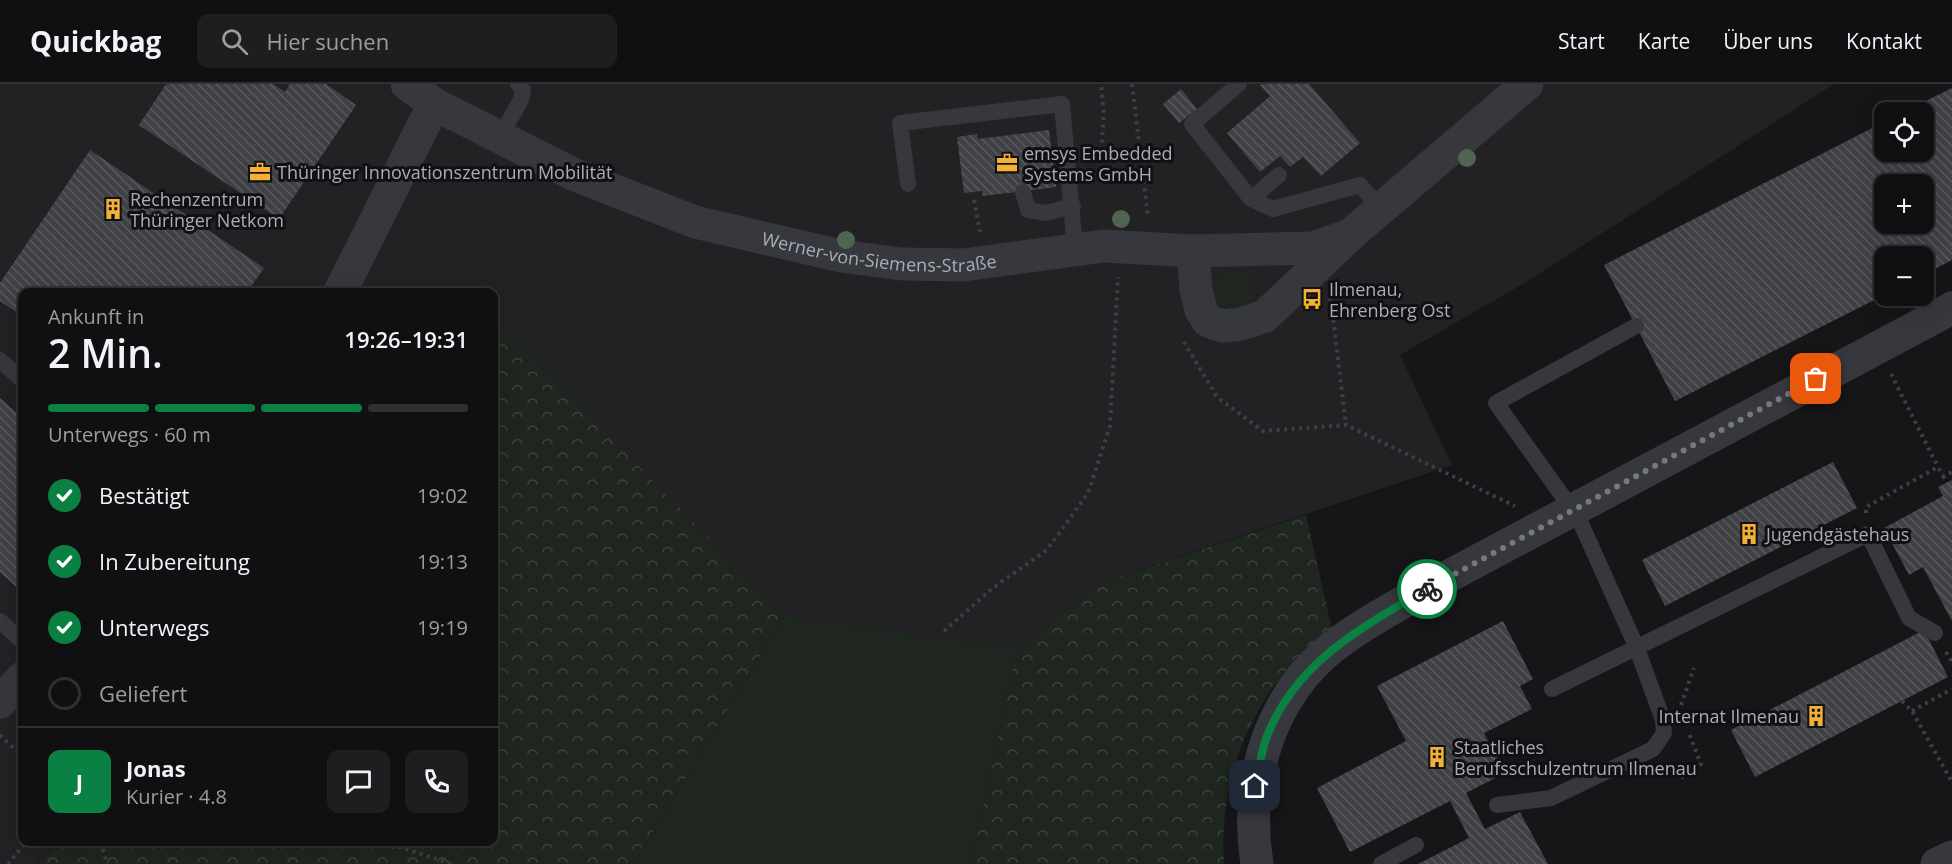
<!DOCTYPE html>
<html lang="de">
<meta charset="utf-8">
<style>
body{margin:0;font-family:"Open Sans",sans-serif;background:#1e1e20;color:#f1f3f6;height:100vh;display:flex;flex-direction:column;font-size:22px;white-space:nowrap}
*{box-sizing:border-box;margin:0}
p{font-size:20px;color:#9c9d9f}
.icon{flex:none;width:33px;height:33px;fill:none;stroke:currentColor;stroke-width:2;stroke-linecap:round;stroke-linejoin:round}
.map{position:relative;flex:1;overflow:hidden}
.details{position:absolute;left:18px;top:204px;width:480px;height:558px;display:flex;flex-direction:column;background:#101012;border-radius:12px;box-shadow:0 6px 24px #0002,0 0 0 2px #303032}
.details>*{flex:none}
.fabs{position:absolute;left:1874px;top:18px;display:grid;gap:12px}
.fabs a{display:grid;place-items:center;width:60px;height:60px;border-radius:12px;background:#101012;box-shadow:0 6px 24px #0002,0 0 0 2px #303032;font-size:30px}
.pin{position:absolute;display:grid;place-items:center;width:51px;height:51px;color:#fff;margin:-26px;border-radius:12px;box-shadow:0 3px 9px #0006}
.courier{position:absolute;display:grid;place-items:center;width:60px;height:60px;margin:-30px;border:4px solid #0b8043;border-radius:50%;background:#fff;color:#222;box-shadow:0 2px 8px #0007}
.head em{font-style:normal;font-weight:600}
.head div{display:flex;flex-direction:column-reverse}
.head{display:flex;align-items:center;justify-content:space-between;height:102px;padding:0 30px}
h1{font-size:39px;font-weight:600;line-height:45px}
.bar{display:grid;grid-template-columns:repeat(4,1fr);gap:9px 6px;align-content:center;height:72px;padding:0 30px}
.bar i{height:8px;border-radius:4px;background:#303032}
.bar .selected{background:#0b8043}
.bar p{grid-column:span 4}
.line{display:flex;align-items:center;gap:15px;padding:0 30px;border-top:2px solid #303032}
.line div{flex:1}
.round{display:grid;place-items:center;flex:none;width:63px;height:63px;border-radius:12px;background:#1e1e20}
ol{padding:0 30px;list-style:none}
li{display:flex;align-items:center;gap:18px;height:66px}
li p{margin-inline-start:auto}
li .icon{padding:6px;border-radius:50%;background:#0b8043;color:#fff;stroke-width:4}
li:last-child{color:#9c9d9f}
li i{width:33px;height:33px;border:3px solid #303032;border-radius:50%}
header{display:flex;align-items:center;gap:36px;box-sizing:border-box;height:84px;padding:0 30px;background:#101012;border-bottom:2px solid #303032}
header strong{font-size:28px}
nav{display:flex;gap:33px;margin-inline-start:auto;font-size:21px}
.search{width:420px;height:54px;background:#1e1e20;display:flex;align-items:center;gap:15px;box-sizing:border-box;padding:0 21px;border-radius:12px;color:#9c9d9f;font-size:22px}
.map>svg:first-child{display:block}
.built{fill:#222225}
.green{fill:#1e261f}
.forest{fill:url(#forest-crowns)}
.building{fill:url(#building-back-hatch);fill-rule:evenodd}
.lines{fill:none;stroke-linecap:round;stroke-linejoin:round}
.path{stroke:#3d3f44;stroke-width:4;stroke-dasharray:3 4.5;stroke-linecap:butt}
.lane{stroke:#37383d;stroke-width:16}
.street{stroke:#37383d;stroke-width:33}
.tree{fill:#506452}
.done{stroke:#757880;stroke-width:6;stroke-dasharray:0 10.8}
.route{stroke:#0b8043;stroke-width:8}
.labels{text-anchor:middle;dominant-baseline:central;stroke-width:6;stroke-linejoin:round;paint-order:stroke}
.poi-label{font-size:18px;fill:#a8adb8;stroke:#111113;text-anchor:start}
.street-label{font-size:18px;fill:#a8adb8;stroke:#111113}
</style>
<header>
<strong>Quickbag</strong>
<div class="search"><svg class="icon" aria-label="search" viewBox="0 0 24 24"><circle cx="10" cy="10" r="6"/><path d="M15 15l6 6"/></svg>Hier suchen</div>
<nav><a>Start</a><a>Karte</a><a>Über uns</a><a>Kontakt</a></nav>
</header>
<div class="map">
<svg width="1952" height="780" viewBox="0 0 1952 780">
<defs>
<pattern id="forest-crowns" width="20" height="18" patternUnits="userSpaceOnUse" patternTransform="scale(1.5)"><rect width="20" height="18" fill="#1e261f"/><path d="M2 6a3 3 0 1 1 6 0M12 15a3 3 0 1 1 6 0" fill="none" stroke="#3c433d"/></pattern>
<pattern id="building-back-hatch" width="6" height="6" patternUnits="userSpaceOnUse" patternTransform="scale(1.5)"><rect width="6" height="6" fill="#404145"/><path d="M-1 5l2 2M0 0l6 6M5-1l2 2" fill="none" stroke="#595a5e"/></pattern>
</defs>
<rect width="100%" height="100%" fill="#161618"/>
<!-- built -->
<path class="built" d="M0,0H1834L1531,195L1400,271L1452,381L1103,498L1017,564L785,531L494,234V208H22V758H57L36,780H0Z"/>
<!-- green -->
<g class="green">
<circle cx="1233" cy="205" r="20"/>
<path d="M785,531L1017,564L971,780H633Z"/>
</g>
<!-- forest -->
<g class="forest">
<path d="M494,234L785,531L633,780H37L58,758H494Z"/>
<path d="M1306,431L1332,545C1315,563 1280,590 1268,610C1235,663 1220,718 1224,780H971L1017,564L1103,498Z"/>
</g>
<!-- building -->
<g class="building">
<path d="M166,0H273L285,8L290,0H326L356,21L279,135L139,41Z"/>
<path d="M1262,0H1309L1360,59L1321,92L1303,73L1290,83L1280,72L1260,88L1227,49L1270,12L1260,1Z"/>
<path d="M1952,4V176L1923,191V172H1884V211L1675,317L1604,181L1884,38V68H1923V28H1903ZM1884,100H1923V140H1884Z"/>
<path d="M1181,5L1197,25L1179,39L1163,20Z"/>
<path d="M1049,46L1056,103L983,112L982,107L964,109L957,53L977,50L978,55Z"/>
<path d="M90,66L264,184L247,208H22V232L0,217V199Z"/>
<path d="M0,314L22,334V508L0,488Z"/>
<path d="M1833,378L1857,424L1665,522L1642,476Z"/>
<path d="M1952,396V537L1923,483L1909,491L1884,444L1943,412L1938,403Z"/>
<path d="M1503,537L1533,595L1520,602L1532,625L1484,649L1505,689L1466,709L1485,745L1520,728L1548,780H1418L1469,754L1450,717L1350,768L1317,704L1406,657L1377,602Z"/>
<path d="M1924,546L1948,593L1755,693L1731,646Z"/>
</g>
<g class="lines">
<!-- path -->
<g class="path">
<path d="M1132,0L1148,133"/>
<path d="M1087,68L1101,67L1104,31L1101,0"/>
<path d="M974,116L980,148"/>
<path d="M1329,214L1331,217L1346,341"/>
<path d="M1184,258L1217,313L1263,347L1346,341L1515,422"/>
<path d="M1891,290L1938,383"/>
<path d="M1943,392L1946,399"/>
<path d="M1866,429V423L1938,383L1943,392L1952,388"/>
<path d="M944,547L994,503L1047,466L1088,409L1110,342L1118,193"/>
<path d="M1946,568L1952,578"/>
<path d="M1902,617L1912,627L1952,698"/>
<path d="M1681,621L1694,584"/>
<path d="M1912,627L1952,605"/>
<path d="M0,651L22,672"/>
<path d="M1681,694L1701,680L1688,647"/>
<path d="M101,758L107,780"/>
<path d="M384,758L452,780"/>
<path d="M8,780L26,758"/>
</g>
<!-- lane -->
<g class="lane">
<path d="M1239,0L1192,40L1251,115L1273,125L1360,101L1381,125"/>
<path d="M499,54L521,16L523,6L518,0"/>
<path d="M908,100L900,39L1062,20L1075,165"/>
<path d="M1023,108L1028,126L1046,129L1073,122"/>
<path d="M1251,115L1279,91"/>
<path d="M0,276L22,296"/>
<path d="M0,537L22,557"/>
<path d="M1552,605L1868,450L1909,534L1935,549"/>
<path d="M1497,721L1551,714L1653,665L1664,649L1663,636L1636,562L1579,435L1496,319L1636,242"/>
<path d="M1381,780L1416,761"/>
</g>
<!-- street -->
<g class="street">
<path id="s1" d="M407,0L434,20L575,91L695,138L841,172L902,180L963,181L1104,162L1193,167L1313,164L1350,151"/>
<path d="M1193,167L1196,206L1201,226L1208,237L1223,242L1241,240L1265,232L1350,151L1527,0"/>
<path d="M340,208L434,20"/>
<path d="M0,618L22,594"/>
<path d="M1257,780C1245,705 1265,624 1323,571C1356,542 1408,516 1447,493L1952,224"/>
<path d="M1937,780L1952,773"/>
</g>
</g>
<!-- trees -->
<g class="tree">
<circle cx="1467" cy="74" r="9"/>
<circle cx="1121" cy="135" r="9"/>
<circle cx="846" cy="156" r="9"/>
</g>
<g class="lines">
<!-- done -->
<path class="done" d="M1427,505L1816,295"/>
<!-- route -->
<path class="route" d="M1255,702C1259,686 1261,668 1267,652C1297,577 1361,544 1427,505"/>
</g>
<!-- icons -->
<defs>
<symbol id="office-bare" viewBox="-9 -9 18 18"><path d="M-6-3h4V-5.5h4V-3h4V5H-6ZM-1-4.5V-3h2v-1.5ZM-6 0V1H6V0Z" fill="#f2b134" stroke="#111113" stroke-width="2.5" paint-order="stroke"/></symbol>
<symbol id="building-bare" viewBox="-9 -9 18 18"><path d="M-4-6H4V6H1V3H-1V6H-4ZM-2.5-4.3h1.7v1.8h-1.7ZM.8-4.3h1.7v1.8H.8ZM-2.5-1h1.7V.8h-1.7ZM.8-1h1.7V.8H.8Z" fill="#f2b134" stroke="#111113" stroke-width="2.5" paint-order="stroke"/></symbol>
<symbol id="bus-bare" viewBox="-9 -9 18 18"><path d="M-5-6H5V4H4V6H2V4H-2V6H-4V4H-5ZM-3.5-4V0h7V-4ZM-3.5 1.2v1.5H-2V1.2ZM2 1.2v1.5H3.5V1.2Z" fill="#f2b134" stroke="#111113" stroke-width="2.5" paint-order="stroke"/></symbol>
</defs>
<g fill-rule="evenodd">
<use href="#office-bare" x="992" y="64" width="30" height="30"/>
<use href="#office-bare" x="245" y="73" width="30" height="30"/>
<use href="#building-bare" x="98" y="110" width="30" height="30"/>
<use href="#bus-bare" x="1297" y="200" width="30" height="30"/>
<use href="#building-bare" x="1734" y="435" width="30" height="30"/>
<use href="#building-bare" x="1801" y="617" width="30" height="30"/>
<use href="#building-bare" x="1422" y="658" width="30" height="30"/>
</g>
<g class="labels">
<!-- poi labels -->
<g class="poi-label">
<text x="1024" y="69">emsys Embedded<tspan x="1024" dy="21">Systems GmbH</tspan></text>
<text x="277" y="88">Thüringer Innovationszentrum Mobilität</text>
<text x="130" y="115">Rechenzentrum<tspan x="130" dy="21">Thüringer Netkom</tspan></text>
<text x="1329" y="205">Ilmenau,<tspan x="1329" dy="21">Ehrenberg Ost</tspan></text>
<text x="1766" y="450">Jugendgästehaus</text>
<text x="1799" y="632" text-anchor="end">Internat Ilmenau</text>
<text x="1454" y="663">Staatliches<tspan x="1454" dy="21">Berufsschulzentrum Ilmenau</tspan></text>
</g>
<!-- street labels -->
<g class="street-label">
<text stroke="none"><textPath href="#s1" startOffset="508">Werner-von-Siemens-Straße</textPath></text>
</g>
</g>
</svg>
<div class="fabs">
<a><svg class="icon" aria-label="locate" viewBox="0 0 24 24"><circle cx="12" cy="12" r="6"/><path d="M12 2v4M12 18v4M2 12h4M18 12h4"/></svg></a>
<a>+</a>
<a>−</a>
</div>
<div class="pin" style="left:1816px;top:295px;background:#ea580c"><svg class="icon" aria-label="bag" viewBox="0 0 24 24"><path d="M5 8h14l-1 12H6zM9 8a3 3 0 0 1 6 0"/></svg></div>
<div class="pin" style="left:1255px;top:702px;background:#1f2937"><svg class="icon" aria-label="home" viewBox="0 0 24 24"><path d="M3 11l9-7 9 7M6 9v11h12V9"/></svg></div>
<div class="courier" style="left:1427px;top:505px"><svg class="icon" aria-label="bike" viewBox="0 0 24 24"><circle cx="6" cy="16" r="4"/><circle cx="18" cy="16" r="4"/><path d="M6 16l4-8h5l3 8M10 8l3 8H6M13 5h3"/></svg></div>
<section class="details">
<div class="head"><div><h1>2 Min.</h1><p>Ankunft in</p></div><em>19:26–19:31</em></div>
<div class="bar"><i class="selected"></i><i class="selected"></i><i class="selected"></i><i></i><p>Unterwegs · 60 m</p></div>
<ol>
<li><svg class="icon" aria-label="check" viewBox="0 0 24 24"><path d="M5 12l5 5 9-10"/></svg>Bestätigt<p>19:02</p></li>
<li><svg class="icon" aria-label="check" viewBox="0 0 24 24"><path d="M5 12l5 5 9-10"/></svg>In Zubereitung<p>19:13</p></li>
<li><svg class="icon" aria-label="check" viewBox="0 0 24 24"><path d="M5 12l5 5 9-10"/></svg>Unterwegs<p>19:19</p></li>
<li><i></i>Geliefert</li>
</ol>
<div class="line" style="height:108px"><b class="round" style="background:#0b8043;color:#fff">J</b><div><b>Jonas</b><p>Kurier · 4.8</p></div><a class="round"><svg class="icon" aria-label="chat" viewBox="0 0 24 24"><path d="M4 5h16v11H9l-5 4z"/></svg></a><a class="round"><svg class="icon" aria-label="phone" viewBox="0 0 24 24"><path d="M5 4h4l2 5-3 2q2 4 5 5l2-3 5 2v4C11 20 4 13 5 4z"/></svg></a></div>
</section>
</div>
